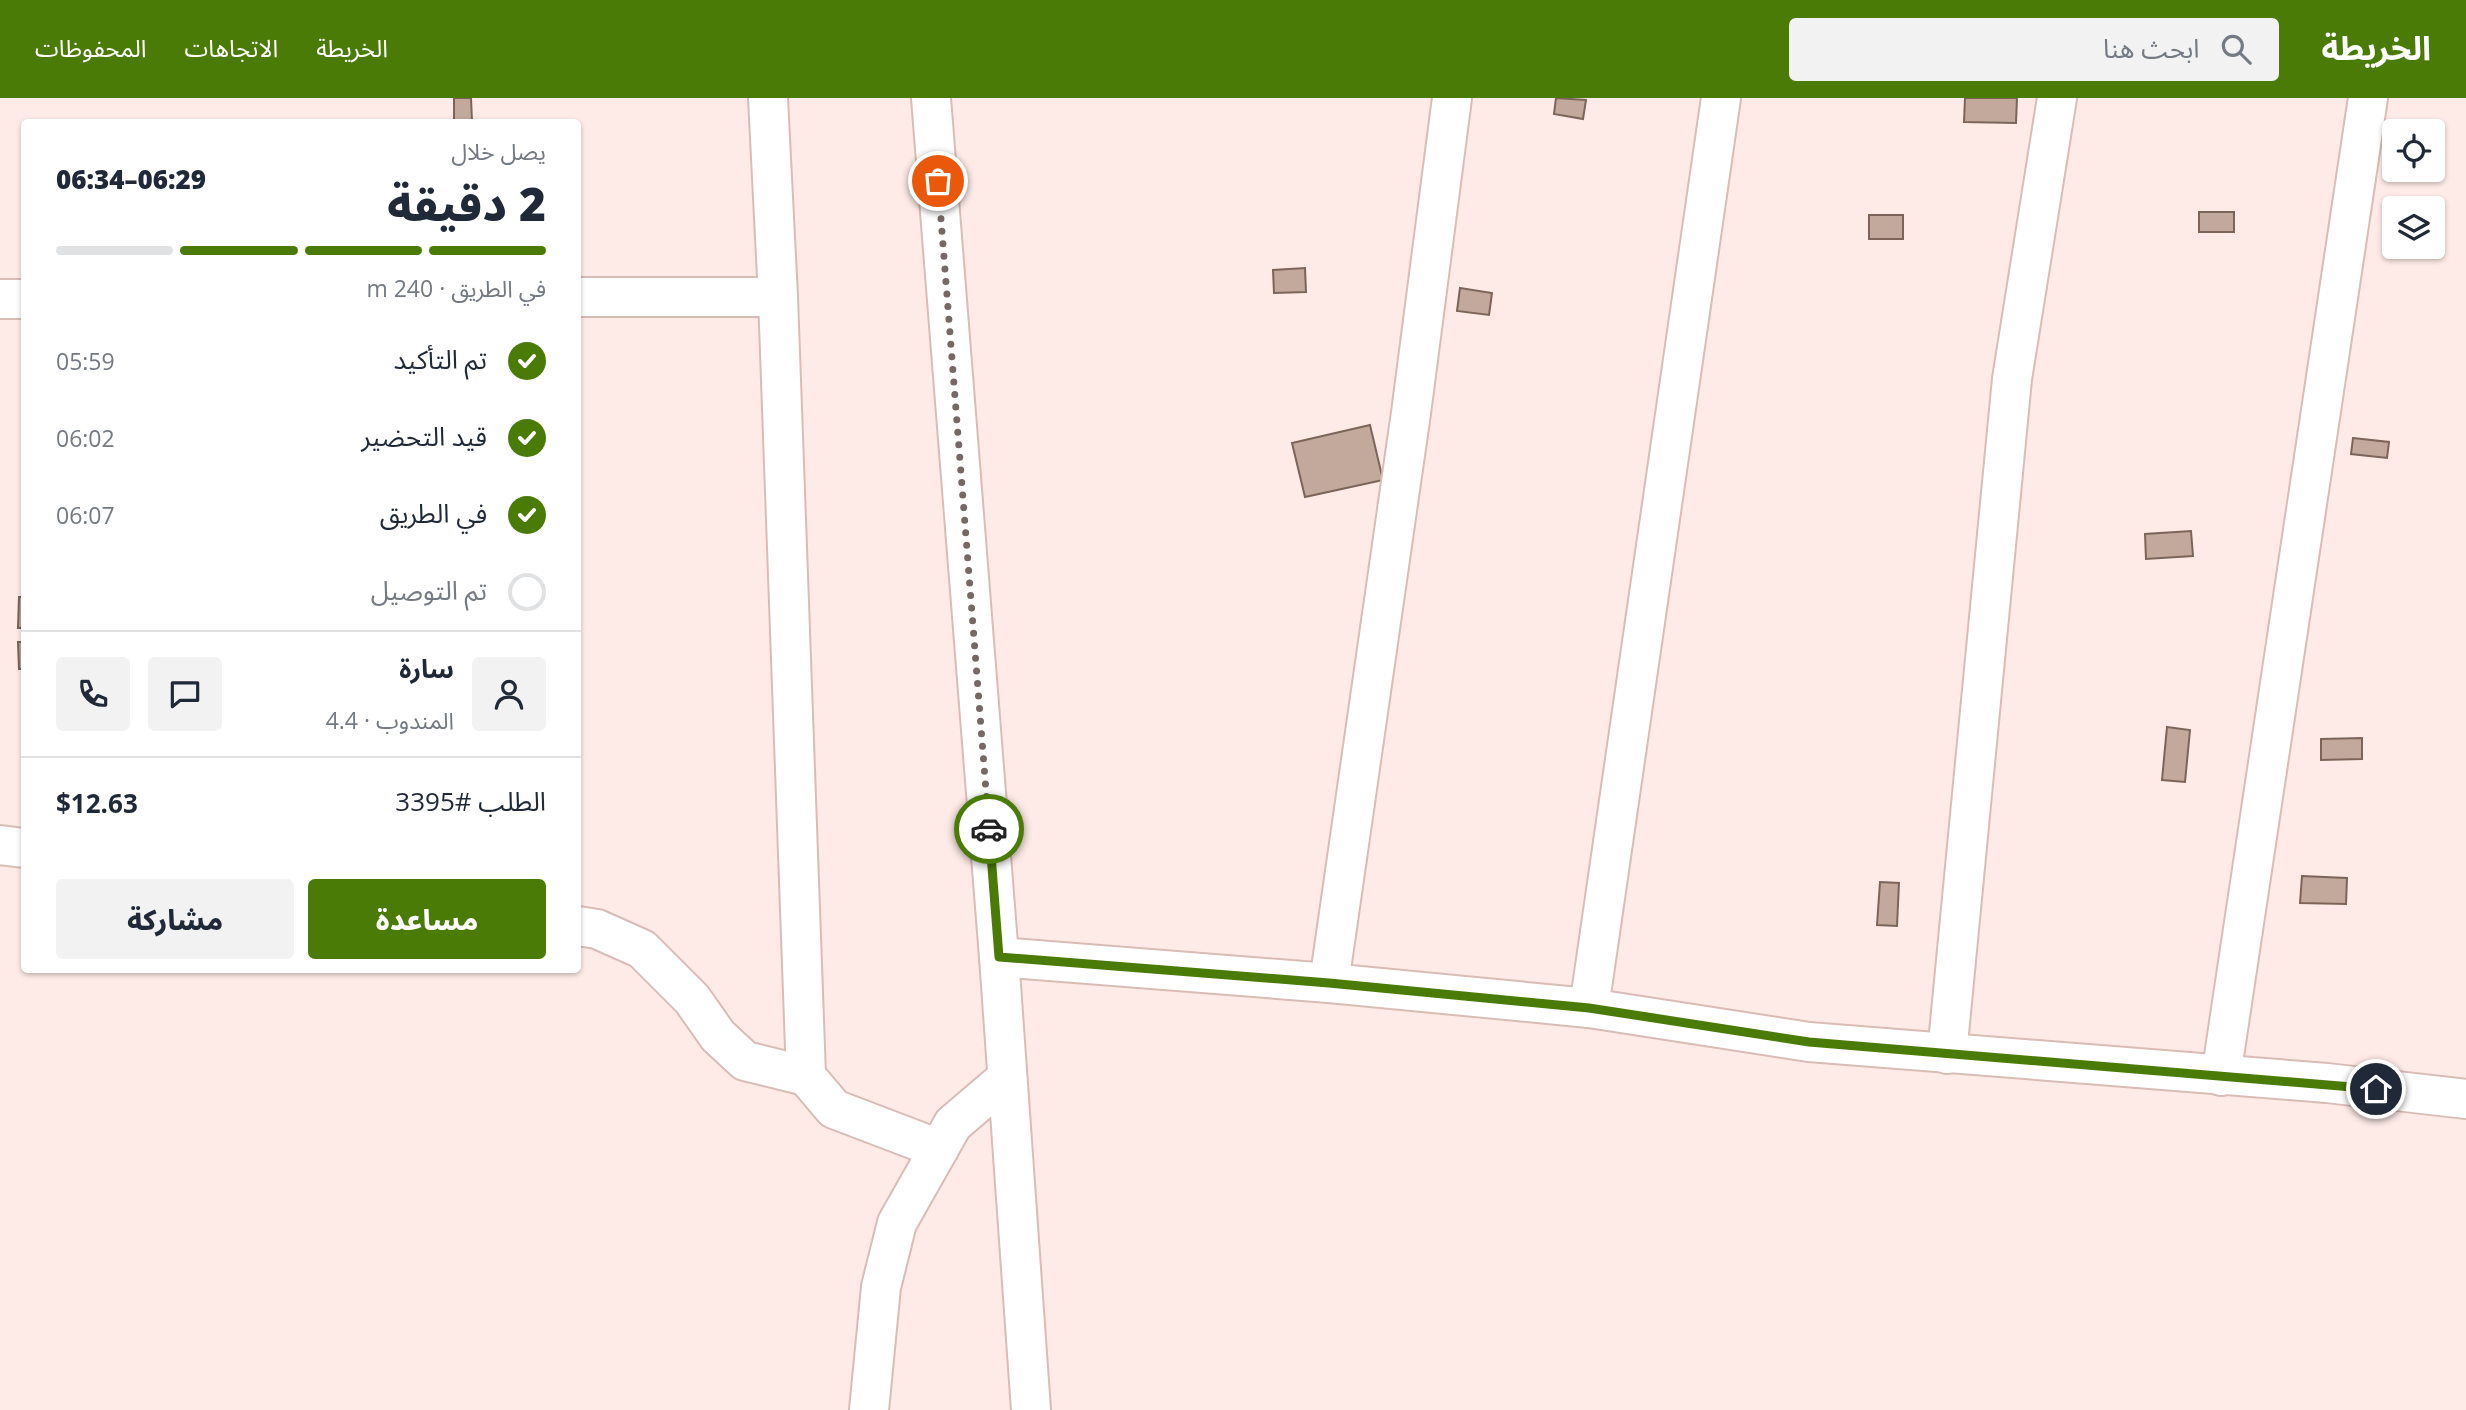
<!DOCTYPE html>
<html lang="ar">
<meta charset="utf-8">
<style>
body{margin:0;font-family:"Open Sans","Noto Sans Arabic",sans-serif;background:#f2f2f3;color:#1f2937;direction:rtl;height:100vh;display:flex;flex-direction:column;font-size:26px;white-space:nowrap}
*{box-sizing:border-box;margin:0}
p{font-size:23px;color:#747a83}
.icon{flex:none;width:38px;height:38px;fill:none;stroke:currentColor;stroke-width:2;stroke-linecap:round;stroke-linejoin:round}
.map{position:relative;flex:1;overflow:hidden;direction:ltr}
.side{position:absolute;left:21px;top:21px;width:560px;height:854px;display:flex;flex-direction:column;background:#fff;border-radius:7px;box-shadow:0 2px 5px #0004;direction:rtl}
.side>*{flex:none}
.controls{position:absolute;left:2382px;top:21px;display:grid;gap:14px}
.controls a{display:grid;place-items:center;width:63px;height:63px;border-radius:7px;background:#fff;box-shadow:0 2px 5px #0004;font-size:35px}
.pin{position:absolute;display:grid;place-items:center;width:60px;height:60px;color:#fff;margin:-30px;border:4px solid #fff;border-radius:50%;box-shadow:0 2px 7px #0007}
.courier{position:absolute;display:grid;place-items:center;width:70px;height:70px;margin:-35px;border:5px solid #4a7b07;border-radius:50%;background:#fff;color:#222;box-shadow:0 2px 9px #0007}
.overview em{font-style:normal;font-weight:800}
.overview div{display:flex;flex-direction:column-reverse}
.overview{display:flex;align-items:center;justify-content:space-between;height:119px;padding:0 35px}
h1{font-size:46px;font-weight:800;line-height:52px}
.bar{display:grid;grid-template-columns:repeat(4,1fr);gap:10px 7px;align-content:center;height:84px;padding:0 35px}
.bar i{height:9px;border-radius:5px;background:#e0e1e3}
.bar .active{background:#4a7b07}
.bar p{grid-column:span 4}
.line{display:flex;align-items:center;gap:18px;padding:0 35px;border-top:2px solid #e0e1e3}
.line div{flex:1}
.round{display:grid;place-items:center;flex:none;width:74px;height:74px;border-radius:7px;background:#f2f2f3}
ol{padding:0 35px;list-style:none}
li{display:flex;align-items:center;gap:21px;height:77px}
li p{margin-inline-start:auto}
li .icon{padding:7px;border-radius:50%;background:#4a7b07;color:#fff;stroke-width:4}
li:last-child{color:#747a83}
li i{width:38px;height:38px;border:4px solid #e0e1e3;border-radius:50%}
.cta{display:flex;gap:14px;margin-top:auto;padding:14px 35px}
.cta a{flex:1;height:80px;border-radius:7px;background:#4a7b07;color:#fff;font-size:28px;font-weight:800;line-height:80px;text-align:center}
.cta a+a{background:#f2f2f3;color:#1f2937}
header{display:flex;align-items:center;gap:42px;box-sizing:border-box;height:98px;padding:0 35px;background:#4a7b07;color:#fff}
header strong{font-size:33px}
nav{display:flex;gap:38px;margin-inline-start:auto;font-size:24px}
.search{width:490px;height:63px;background:#f2f2f3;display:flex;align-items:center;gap:18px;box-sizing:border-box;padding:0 24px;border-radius:7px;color:#747a83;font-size:26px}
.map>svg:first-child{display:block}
.building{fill:#c2a99b;stroke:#7c6558;stroke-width:2}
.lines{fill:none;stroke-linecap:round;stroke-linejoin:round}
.minor-casing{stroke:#dabcb6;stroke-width:42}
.secondary-casing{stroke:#dabcb6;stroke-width:42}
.minor{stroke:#fff;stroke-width:38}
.secondary{stroke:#fff;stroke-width:38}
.done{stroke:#766865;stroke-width:7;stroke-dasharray:0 12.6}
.route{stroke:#4a7b07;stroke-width:9}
</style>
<header>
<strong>الخريطة</strong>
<div class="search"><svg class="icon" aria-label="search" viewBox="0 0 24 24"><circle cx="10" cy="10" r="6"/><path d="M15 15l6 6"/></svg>ابحث هنا</div>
<nav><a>الخريطة</a><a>الاتجاهات</a><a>المحفوظات</a></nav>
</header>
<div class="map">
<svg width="2466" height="1312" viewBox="0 0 2466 1312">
<rect width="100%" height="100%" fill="#feebe7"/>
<!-- building -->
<g class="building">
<path d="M454,0H471L472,23H454Z"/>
<path d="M1556,0L1586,2L1583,21L1554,16Z"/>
<path d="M1965,0H2017L2016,25L1964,24Z"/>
<rect x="2199" y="114" width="35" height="20"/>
<rect x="1869" y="117" width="34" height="24"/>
<path d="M1305,170L1306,194L1274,195L1273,172Z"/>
<path d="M1460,190L1492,195L1489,217L1457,213Z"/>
<path d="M1370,327L1383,382L1305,399L1292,345Z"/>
<path d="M2353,340L2389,344L2387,360L2351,356Z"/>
<path d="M2191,433L2193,458L2146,461L2145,436Z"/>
<path d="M19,499H24V530H18Z"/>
<path d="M18,544H24V571H19Z"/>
<path d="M2167,629L2190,632L2185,684L2162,682Z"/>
<path d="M2362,640V661L2321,662V641Z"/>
<path d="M2302,778L2347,780L2346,806L2300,805Z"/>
<path d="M1880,784L1899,785L1897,828L1877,827Z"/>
</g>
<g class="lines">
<defs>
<g id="minor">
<path d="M768,0L778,199L806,978"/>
<path d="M578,199H778"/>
<path d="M0,201H24"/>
<path d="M0,747L24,750"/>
<path d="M578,828L597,831L642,851L692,901L718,938L745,963L806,978L834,1011L939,1051"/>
<path d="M999,859L1329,885L1589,910L1809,944L2327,985L2466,1001"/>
<path d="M1329,885L1411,315L1452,0"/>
<path d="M1589,910L1721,0"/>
<path d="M1947,956L2012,281L2057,0"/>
<path d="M2221,978L2368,0"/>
<path d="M869,1312L881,1189L897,1125L953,1026L1007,980"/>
</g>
<path id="secondary" d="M931,0L999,859L1031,1312"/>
</defs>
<!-- minor casing -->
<use href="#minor" class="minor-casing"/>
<!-- secondary casing -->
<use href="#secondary" class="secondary-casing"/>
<!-- minor -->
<use href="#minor" class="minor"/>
<!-- secondary -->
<use href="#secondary" class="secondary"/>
</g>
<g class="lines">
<!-- done -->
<path class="done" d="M938,83L989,731"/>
<!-- route -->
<path class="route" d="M989,731L999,859L1329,885L1589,910L1809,944L2376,991"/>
</g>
</svg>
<div class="controls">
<a><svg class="icon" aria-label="locate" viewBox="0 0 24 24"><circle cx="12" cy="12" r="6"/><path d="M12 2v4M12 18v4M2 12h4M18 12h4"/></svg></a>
<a><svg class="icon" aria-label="layers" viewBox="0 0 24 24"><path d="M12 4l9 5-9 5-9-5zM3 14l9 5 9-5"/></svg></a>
</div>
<div class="pin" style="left:938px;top:83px;background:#ea580c"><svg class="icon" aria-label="bag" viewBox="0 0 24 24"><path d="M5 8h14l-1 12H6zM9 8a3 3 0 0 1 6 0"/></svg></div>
<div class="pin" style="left:2376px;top:991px;background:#1f2937"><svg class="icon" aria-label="home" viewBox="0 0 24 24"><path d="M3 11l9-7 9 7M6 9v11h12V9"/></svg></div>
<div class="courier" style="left:989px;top:731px"><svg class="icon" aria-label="car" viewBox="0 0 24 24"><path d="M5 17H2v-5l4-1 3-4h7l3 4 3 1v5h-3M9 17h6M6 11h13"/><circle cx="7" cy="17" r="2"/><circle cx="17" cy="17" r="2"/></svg></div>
<section class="side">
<div class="overview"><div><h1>2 دقيقة</h1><p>يصل خلال</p></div><em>06:29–06:34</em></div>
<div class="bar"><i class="active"></i><i class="active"></i><i class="active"></i><i></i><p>في الطريق · 240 m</p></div>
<ol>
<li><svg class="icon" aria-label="check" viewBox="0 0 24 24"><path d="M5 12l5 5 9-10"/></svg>تم التأكيد<p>05:59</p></li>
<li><svg class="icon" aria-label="check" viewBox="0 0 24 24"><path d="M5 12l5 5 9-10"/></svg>قيد التحضير<p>06:02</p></li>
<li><svg class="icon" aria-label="check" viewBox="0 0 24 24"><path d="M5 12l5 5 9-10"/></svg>في الطريق<p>06:07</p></li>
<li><i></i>تم التوصيل</li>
</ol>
<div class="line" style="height:126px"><a class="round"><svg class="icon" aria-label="person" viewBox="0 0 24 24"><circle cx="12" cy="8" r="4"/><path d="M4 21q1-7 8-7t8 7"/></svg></a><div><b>سارة</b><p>المندوب · 4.4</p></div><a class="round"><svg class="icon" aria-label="chat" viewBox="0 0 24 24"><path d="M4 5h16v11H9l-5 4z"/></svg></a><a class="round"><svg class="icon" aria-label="phone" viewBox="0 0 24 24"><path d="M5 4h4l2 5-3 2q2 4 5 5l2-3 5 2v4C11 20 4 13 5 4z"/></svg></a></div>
<div class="line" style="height:91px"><div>الطلب #3395</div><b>$12.63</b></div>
<div class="cta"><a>مساعدة</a><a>مشاركة</a></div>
</section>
</div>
